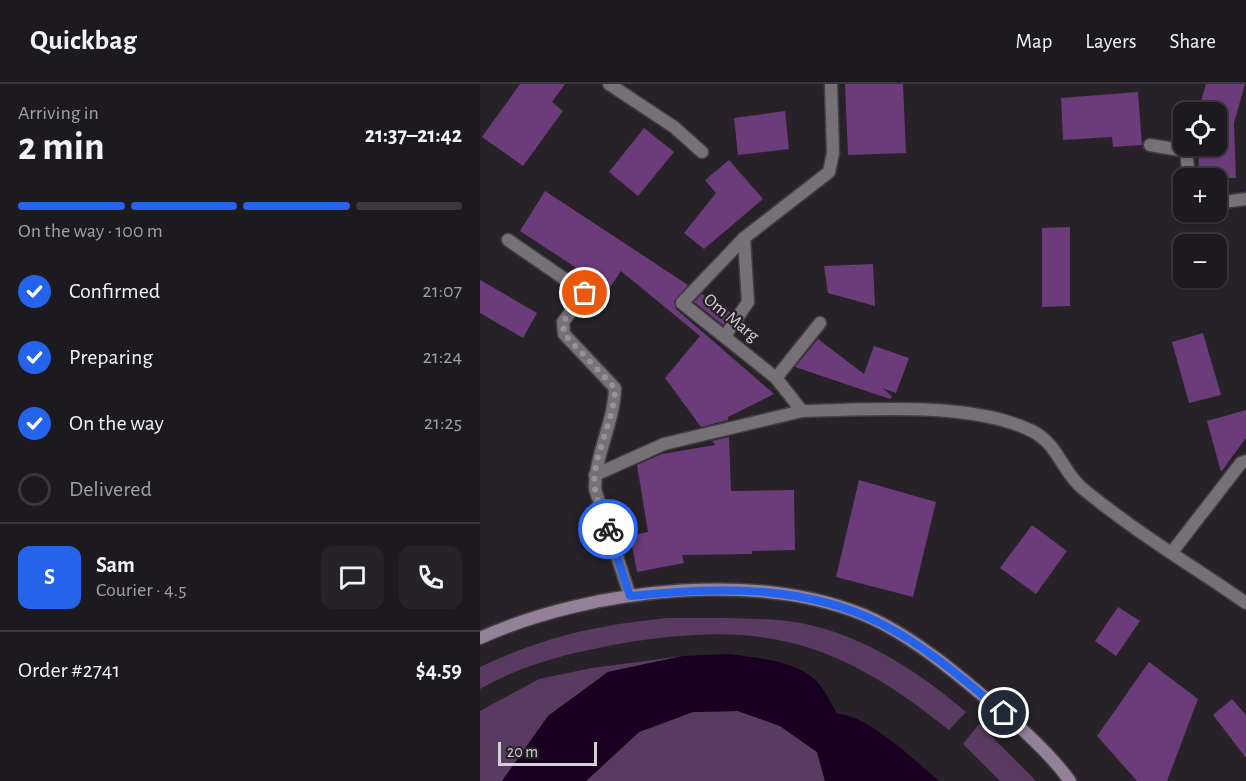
<!DOCTYPE html>
<meta charset="utf-8">
<style>
body{margin:0;font-family:"Alegreya Sans",sans-serif;background:#252327;color:#f1f3f6;height:100vh;display:flex;flex-direction:column;font-size:22px;white-space:nowrap}
*{box-sizing:border-box;margin:0}
p{font-size:20px;color:#a0a1a4}
.icon{flex:none;width:33px;height:33px;fill:none;stroke:currentColor;stroke-width:2;stroke-linecap:round;stroke-linejoin:round}
.map{position:relative;flex:1;overflow:hidden}
.details{display:flex;flex-direction:column;background:#1c1a1e;width:480px}
.details>*{flex:none}
.buttons{position:absolute;left:693px;top:18px;display:grid;gap:12px}
.buttons a{display:grid;place-items:center;width:54px;height:54px;border-radius:12px;background:#1c1a1e;box-shadow:0 2px 4px #0004,0 0 0 2px #3a383c;font-size:30px}
.scale{position:absolute;left:18px;bottom:15px;width:99px;box-sizing:border-box;padding-left:6px;border:3px solid #d3d0d4;border-top:0;font-size:16px;line-height:21px;white-space:nowrap;color:#d3d0d4;-webkit-text-stroke:4px #262228;paint-order:stroke}
.pin{position:absolute;display:grid;place-items:center;width:51px;height:51px;color:#fff;margin:-26px;border:3px solid #fff;border-radius:50%;box-shadow:0 2px 6px #0007}
.courier{position:absolute;display:grid;place-items:center;width:60px;height:60px;margin:-30px;border:4px solid #2563eb;border-radius:50%;background:#fff;color:#222;box-shadow:0 2px 8px #0007}
.summary em{font-style:normal;font-weight:700}
.summary div{display:flex;flex-direction:column-reverse}
.summary{display:flex;align-items:center;justify-content:space-between;height:102px;padding:0 18px}
h1{font-size:39px;font-weight:700;line-height:45px}
.bar{display:grid;grid-template-columns:repeat(4,1fr);gap:9px 6px;align-content:center;height:72px;padding:0 18px}
.bar i{height:8px;border-radius:4px;background:#3a383c}
.bar .selected{background:#2563eb}
.bar p{grid-column:span 4}
.line{display:flex;align-items:center;gap:15px;padding:0 18px;border-top:2px solid #3a383c}
.line div{flex:1}
.round{display:grid;place-items:center;flex:none;width:63px;height:63px;border-radius:12px;background:#252327}
ol{padding:0 18px;list-style:none}
li{display:flex;align-items:center;gap:18px;height:66px}
li p{margin-inline-start:auto}
li .icon{padding:6px;border-radius:50%;background:#2563eb;color:#fff;stroke-width:4}
li:last-child{color:#a0a1a4}
li i{width:33px;height:33px;border:3px solid #3a383c;border-radius:50%}
header{display:flex;align-items:center;gap:36px;box-sizing:border-box;height:84px;padding:0 30px;background:#1c1a1e;border-bottom:2px solid #3a383c}
header strong{font-size:28px}
nav{display:flex;gap:33px;margin-inline-start:auto;font-size:21px}
main{display:flex;flex:1;min-height:0}
.map>svg:first-child{display:block}
.green{fill:#593b61}
.water{fill:#190021}
.building{fill:#6b3c79}
.lines{fill:none;stroke-linecap:round;stroke-linejoin:round}
.street-casing{stroke:#423f43;stroke-width:15}
.secondary-casing{stroke:#423f43;stroke-width:15}
.street{stroke:#767177;stroke-width:12}
.secondary{stroke:#948099;stroke-width:12}
.done{stroke:#969398;stroke-width:6;stroke-dasharray:0 10.8}
.route{stroke:#2563eb;stroke-width:8}
.labels{text-anchor:middle;dominant-baseline:central;stroke-width:4.5;stroke-linejoin:round;paint-order:stroke}
.street-label{font-size:18px;fill:#d3d0d4;stroke:#262228}
</style>
<header>
<strong>Quickbag</strong>
<nav><a>Map</a><a>Layers</a><a>Share</a></nav>
</header>
<main>
<section class="details">
<div class="summary"><div><h1>2 min</h1><p>Arriving in</p></div><em>21:37–21:42</em></div>
<div class="bar"><i class="selected"></i><i class="selected"></i><i class="selected"></i><i></i><p>On the way · 100 m</p></div>
<ol>
<li><svg class="icon" aria-label="check" viewBox="0 0 24 24"><path d="M5 12l5 5 9-10"/></svg>Confirmed<p>21:07</p></li>
<li><svg class="icon" aria-label="check" viewBox="0 0 24 24"><path d="M5 12l5 5 9-10"/></svg>Preparing<p>21:24</p></li>
<li><svg class="icon" aria-label="check" viewBox="0 0 24 24"><path d="M5 12l5 5 9-10"/></svg>On the way<p>21:25</p></li>
<li><i></i>Delivered</li>
</ol>
<div class="line" style="height:108px"><b class="round" style="background:#2563eb;color:#fff">S</b><div><b>Sam</b><p>Courier · 4.5</p></div><a class="round"><svg class="icon" aria-label="chat" viewBox="0 0 24 24"><path d="M4 5h16v11H9l-5 4z"/></svg></a><a class="round"><svg class="icon" aria-label="phone" viewBox="0 0 24 24"><path d="M5 4h4l2 5-3 2q2 4 5 5l2-3 5 2v4C11 20 4 13 5 4z"/></svg></a></div>
<div class="line" style="height:78px"><div>Order #2741</div><b>$4.59</b></div>
</section>
<div class="map">
<svg width="766" height="697" viewBox="0 0 766 697">
<rect width="100%" height="100%" fill="#262228"/>
<!-- green -->
<g class="green">
<path d="M187,534C227,534 268,533 307,537C374,545 436,585 486,628L469,646C354,554 283,536 138,560C90,569 43,580 0,605V583C63,553 118,541 187,534Z"/>
<path d="M203,572L128,588L68,632L22,697H0V627L59,595L112,584Z"/>
<path d="M258,627L300,642L337,668L345,697H106L159,648L213,628Z"/>
<path d="M499,640L556,697H520L483,660Z"/>
</g>
<!-- water -->
<path class="water" d="M249,570C278,574 321,577 340,601C347,610 352,620 357,630C385,629 437,678 459,697H345L337,668L300,642L258,627L213,628L159,648L106,697H22L68,632L128,588L203,572Z"/>
<!-- building -->
<g class="building">
<path d="M40,0H85L72,18L83,27L43,82L2,53Z"/>
<path d="M365,0H423L426,69L368,71Z"/>
<path d="M726,0H765L754,39L756,94H719L718,62H736V28H718Z"/>
<path d="M658,8L662,61L633,63L632,53L583,56L581,14Z"/>
<path d="M305,27L309,65L258,71L254,34Z"/>
<path d="M164,44L194,68L158,112L129,88Z"/>
<path d="M249,76L283,115L224,165L204,149L236,109L225,96Z"/>
<path d="M65,107L208,201L194,217L196,225L294,310L248,333V336L221,343L185,294L220,252L141,187L127,208L96,188L98,185L40,147Z"/>
<path d="M590,143V222L562,223V144Z"/>
<path d="M393,180L395,222L348,209L344,182Z"/>
<path d="M0,196L57,229L43,254L0,229Z"/>
<path d="M222,210L251,229L243,241L214,218Z"/>
<path d="M723,249L741,311L709,319L692,258Z"/>
<path d="M338,255L384,290L394,262L429,274L416,309L402,304L412,312L410,315L315,283Z"/>
<path d="M766,326V354L741,388L727,337Z"/>
<path d="M249,353L251,407L314,406L315,466L272,467V470L202,471L204,479L157,488L150,452L168,448L157,381L182,370L235,361L232,357Z"/>
<path d="M379,396L456,418L433,513L356,493Z"/>
<path d="M552,441L587,467L556,510L520,484Z"/>
<path d="M638,523L660,537L636,572L615,557Z"/>
<path d="M669,578L718,615L687,697H657L617,652Z"/>
<path d="M752,615L766,631V674L733,631Z"/>
</g>
<g class="lines">
<defs>
<g id="street">
<path d="M129,0L194,43L222,68"/>
<path d="M670,61L706,67L709,94"/>
<path d="M736,119L766,115"/>
<path d="M28,156L105,209L83,238L84,250L135,304C134,339 115,370 115,405L150,512"/>
<path d="M245,252L268,218L264,154"/>
<path d="M296,294L340,239"/>
<path d="M322,327C390,326 490,317 552,347C578,360 582,387 602,404C654,447 711,481 766,519"/>
<path d="M115,391L184,360L322,327L296,294L202,219L264,154L349,88L353,69L351,0"/>
<path d="M692,468L761,379L766,377"/>
</g>
<path id="secondary" d="M0,554C111,504 292,482 403,540C439,559 471,585 502,611C534,638 565,663 590,697"/>
</defs>
<!-- street casing -->
<use href="#street" class="street-casing"/>
<!-- secondary casing -->
<use href="#secondary" class="secondary-casing"/>
<!-- street -->
<use href="#street" class="street"/>
<!-- secondary -->
<use href="#secondary" class="secondary"/>
</g>
<g class="lines">
<!-- done -->
<path class="done" d="M105,209L83,238L84,250L135,304C135,336 110,377 115,405C117,418 124,432 128,445"/>
<!-- route -->
<path class="route" d="M128,445L150,512C234,503 325,500 402,540C447,563 485,597 524,629"/>
</g>
<g class="labels">
<!-- street labels -->
<g class="street-label">
<text transform="translate(251 234) rotate(39)">Om Marg</text>
</g>
</g>
</svg>
<div class="buttons">
<a><svg class="icon" aria-label="locate" viewBox="0 0 24 24"><circle cx="12" cy="12" r="6"/><path d="M12 2v4M12 18v4M2 12h4M18 12h4"/></svg></a>
<a>+</a>
<a>−</a>
</div>
<div class="scale">20 m</div>
<div class="pin" style="left:105px;top:209px;background:#ea580c"><svg class="icon" aria-label="bag" viewBox="0 0 24 24"><path d="M5 8h14l-1 12H6zM9 8a3 3 0 0 1 6 0"/></svg></div>
<div class="pin" style="left:524px;top:629px;background:#1f2937"><svg class="icon" aria-label="home" viewBox="0 0 24 24"><path d="M3 11l9-7 9 7M6 9v11h12V9"/></svg></div>
<div class="courier" style="left:128px;top:445px"><svg class="icon" aria-label="bike" viewBox="0 0 24 24"><circle cx="6" cy="16" r="4"/><circle cx="18" cy="16" r="4"/><path d="M6 16l4-8h5l3 8M10 8l3 8H6M13 5h3"/></svg></div>
</div>
</main>
